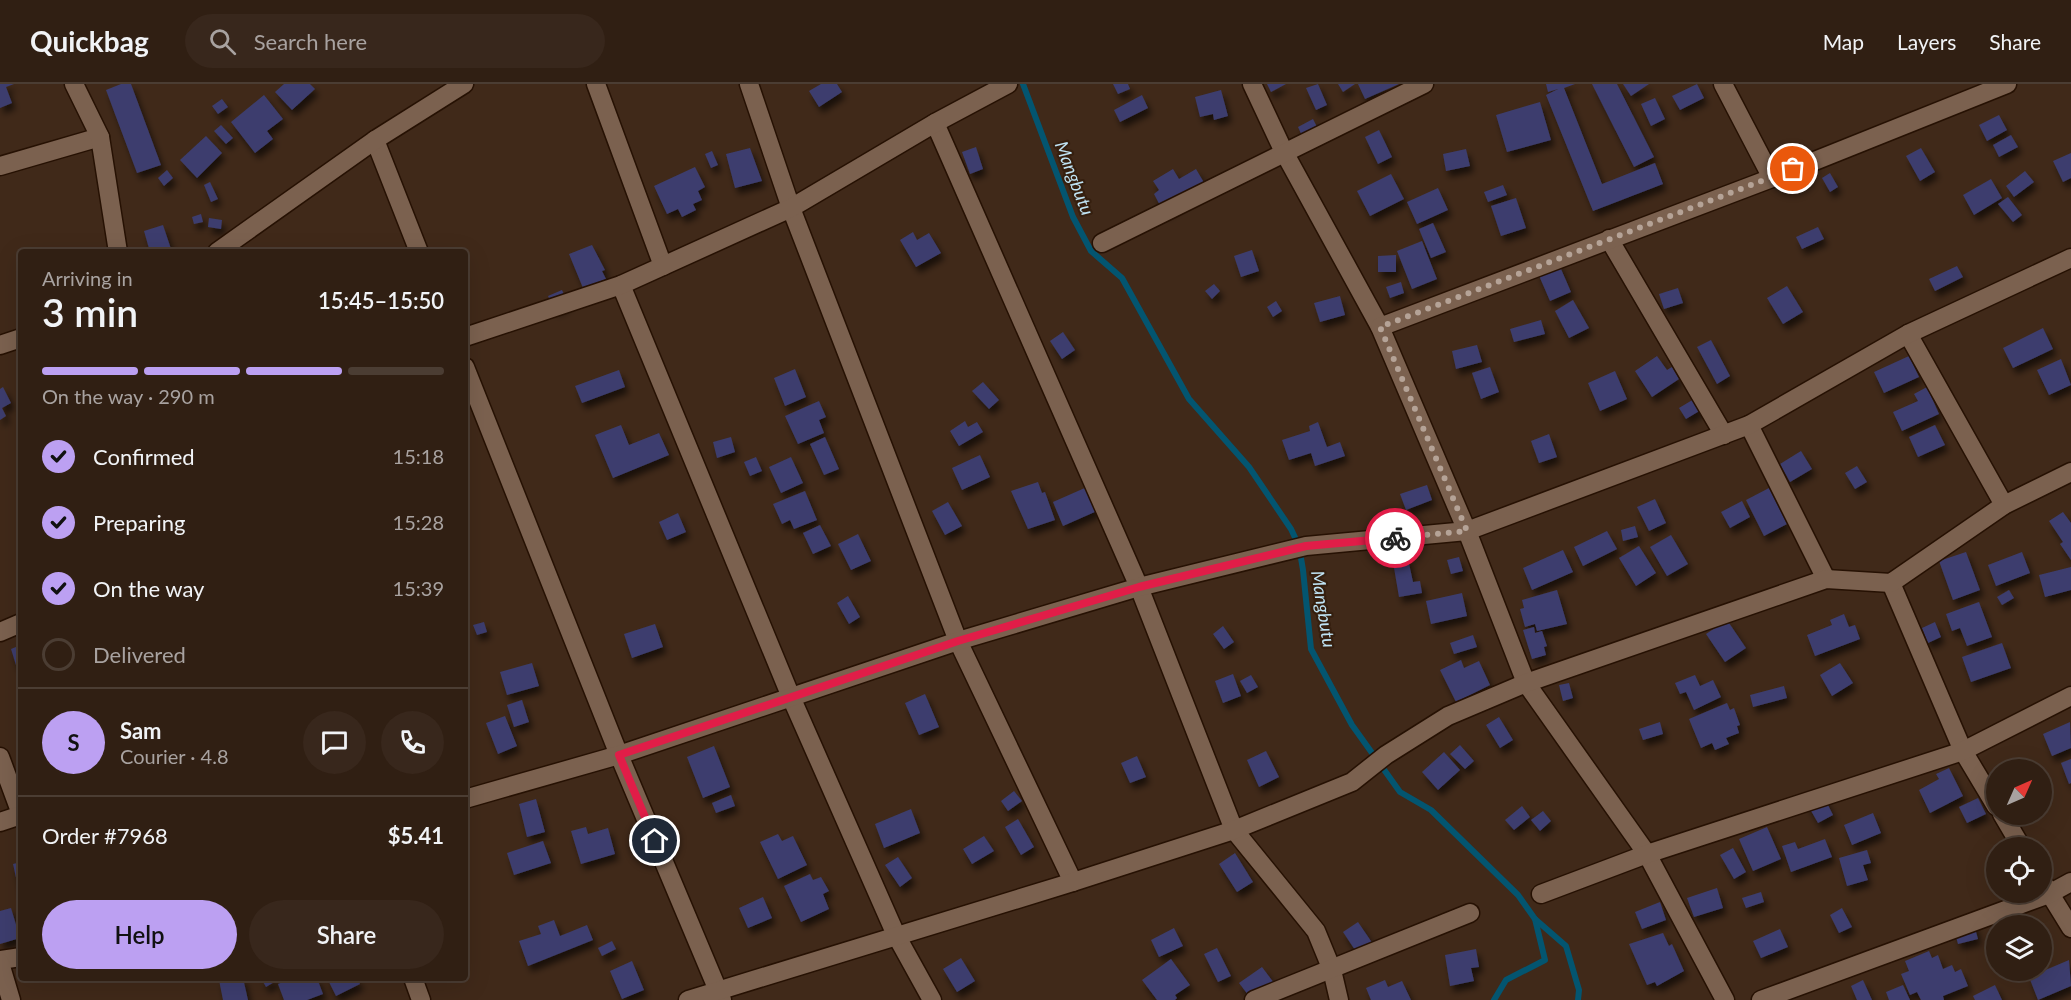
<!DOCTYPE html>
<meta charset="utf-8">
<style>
body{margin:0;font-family:Lato,sans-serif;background:#38271c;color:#f1f3f6;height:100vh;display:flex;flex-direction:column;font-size:22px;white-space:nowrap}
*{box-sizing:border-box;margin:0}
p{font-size:20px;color:#a8a2a0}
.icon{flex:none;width:33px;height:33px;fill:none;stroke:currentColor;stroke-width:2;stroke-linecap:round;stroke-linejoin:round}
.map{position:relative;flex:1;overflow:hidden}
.details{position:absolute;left:18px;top:165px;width:450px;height:732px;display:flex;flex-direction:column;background:#301f13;border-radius:6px;box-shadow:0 6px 24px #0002,0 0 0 2px #4b3d33}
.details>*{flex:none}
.needle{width:39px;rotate:45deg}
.buttons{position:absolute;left:1986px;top:675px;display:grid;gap:12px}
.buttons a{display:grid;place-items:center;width:66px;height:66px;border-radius:50%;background:#301f13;box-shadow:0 6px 24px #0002,0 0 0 2px #4b3d33;font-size:30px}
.pin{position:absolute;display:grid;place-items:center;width:51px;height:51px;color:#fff;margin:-26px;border:3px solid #fff;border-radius:50%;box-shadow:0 2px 6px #0007}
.courier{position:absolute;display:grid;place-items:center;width:60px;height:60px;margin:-30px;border:4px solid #e11d48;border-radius:50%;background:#fff;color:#222;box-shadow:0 2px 8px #0007}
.summary em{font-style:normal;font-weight:600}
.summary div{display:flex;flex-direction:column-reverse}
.summary{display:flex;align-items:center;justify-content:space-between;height:102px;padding:0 24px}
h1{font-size:39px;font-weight:600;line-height:45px}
.bar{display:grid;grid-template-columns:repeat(4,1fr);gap:9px 6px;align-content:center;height:72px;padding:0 24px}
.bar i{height:8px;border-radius:4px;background:#4b3d33}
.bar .current{background:#bca0f2}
.bar p{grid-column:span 4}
.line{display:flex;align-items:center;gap:15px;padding:0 24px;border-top:2px solid #4b3d33}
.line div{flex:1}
.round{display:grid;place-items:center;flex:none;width:63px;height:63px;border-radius:32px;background:#38271c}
ol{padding:0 24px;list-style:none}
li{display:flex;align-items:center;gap:18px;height:66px}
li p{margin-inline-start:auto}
li .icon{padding:6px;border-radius:50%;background:#bca0f2;color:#111;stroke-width:4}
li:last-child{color:#a8a2a0}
li i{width:33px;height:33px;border:3px solid #4b3d33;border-radius:50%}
.button{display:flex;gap:12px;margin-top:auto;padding:12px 24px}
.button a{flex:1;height:69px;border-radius:36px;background:#bca0f2;color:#111;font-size:24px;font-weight:600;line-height:69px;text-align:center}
.button a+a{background:#38271c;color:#f1f3f6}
header{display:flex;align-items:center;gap:36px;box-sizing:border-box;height:84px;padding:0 30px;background:#301f13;border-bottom:2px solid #4b3d33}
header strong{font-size:28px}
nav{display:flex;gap:33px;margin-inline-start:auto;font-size:21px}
.search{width:420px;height:54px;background:#38271c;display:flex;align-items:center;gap:15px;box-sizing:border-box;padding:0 21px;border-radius:33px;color:#a8a2a0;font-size:22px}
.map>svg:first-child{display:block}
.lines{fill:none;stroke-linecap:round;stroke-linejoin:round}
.stream{stroke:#035570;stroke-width:6}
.building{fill:#3c3e6e;filter:url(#shadow)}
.street-casing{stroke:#261103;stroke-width:21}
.secondary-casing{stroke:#261103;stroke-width:21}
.street{stroke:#7b614f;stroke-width:18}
.secondary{stroke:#7b614f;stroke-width:18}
.done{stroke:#b5a397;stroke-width:6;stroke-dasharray:0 10.8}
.route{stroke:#e11d48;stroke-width:8}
.labels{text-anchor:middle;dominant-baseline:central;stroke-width:4.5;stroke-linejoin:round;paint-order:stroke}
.water-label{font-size:18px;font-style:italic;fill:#c0e4f5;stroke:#351f0f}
</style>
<header>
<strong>Quickbag</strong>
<div class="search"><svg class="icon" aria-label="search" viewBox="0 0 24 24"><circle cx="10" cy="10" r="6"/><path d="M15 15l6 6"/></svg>Search here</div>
<nav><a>Map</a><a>Layers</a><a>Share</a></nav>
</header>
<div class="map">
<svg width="2071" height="916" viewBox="0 0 2071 916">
<defs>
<filter id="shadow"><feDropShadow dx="3.5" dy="6" stdDeviation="3" flood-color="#0009"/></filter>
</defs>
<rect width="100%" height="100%" fill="#402919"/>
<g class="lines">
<!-- stream -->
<g class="stream">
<path d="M1023,0L1073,133L1091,167L1122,194L1189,315L1249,383L1291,445L1299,462L1303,486L1311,565L1352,641L1400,708L1431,726L1518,811L1535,835L1545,876L1506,896L1494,916"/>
<path d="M1535,835L1566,862L1579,906L1578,916"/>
</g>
</g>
<!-- building -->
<g class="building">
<path d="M0,0H14L6,3L12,19L0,24Z"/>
<path d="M121,0H131L161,81L137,89L106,6Z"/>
<path d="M284,0H310L315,5L292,26L275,8Z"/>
<path d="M821,0H837L842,8L819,23L809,7Z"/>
<path d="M1113,0H1128L1130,5L1118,10Z"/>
<path d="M1267,0H1286L1271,8Z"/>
<path d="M1318,0L1327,21L1316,26L1306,4Z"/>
<path d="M1338,0H1355L1343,8Z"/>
<path d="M1358,0H1399L1365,15Z"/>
<path d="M1546,0H1575L1564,4L1602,100L1655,79L1663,100L1593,127L1546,11L1558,5L1548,8Z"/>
<path d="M1592,0H1617L1654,73L1634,83Z"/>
<path d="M1623,0H1649L1631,12Z"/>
<path d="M1697,0L1704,14L1680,26L1672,12Z"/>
<path d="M1221,6L1228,32L1214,36L1213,30L1200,33L1195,13Z"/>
<path d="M264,11L283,35L267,47L273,55L255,69L231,38Z"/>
<path d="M1142,11L1148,24L1120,38L1114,26Z"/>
<path d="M1655,14L1665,35L1651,42L1641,20Z"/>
<path d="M222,15L228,23L218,30L212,22Z"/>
<path d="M1540,18L1551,56L1507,68L1496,31Z"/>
<path d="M1999,31L2007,46L1987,57L1979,41Z"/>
<path d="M1313,35L1319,47L1303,54L1298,43Z"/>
<path d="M221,41L233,54L226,60L214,47Z"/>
<path d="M1379,46L1392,73L1378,80L1365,53Z"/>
<path d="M2011,51L2018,63L1999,73L1993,61Z"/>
<path d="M206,52L222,69L197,94L180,76Z"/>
<path d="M976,63L983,85L970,90L962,68Z"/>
<path d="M750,64L762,97L735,104L726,70Z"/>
<path d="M1921,64L1935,88L1920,97L1906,72Z"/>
<path d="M1466,65L1470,82L1446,87L1443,70Z"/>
<path d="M712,67L718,81L711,84L705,70Z"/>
<path d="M2071,69V94L2063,98L2053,77Z"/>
<path d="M695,83L705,103L698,107L702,116L693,120L696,126L682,133L678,125L667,130L654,102Z"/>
<path d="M1173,85L1179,95L1196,85L1206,102L1164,129L1154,110L1159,106L1153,97Z"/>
<path d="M167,86L173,94L164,102L158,94Z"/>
<path d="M2025,87L2034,98L2014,113L2006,102Z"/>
<path d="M1830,89L1838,103L1830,108L1822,94Z"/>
<path d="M1391,90L1404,115L1370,132L1357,107Z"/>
<path d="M1991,95L2002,114L1974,131L1963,111Z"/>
<path d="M210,98L218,115L211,118L204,101Z"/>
<path d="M1503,101L1507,111L1488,118L1484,108Z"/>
<path d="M1438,104L1448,126L1417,140L1407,118Z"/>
<path d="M2008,113L2022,131L2013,138L1998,120Z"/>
<path d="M1516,114L1526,144L1501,152L1491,122Z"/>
<path d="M201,130L203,138L194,140L192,133Z"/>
<path d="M209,134L222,136L221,145L208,143Z"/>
<path d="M1433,139L1446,168L1431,174L1419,145Z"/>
<path d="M163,141L172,168H150L144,147Z"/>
<path d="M1818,143L1824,155L1802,165L1796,153Z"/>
<path d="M913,148L917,156L929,149L941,169L916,183L900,156Z"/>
<path d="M1422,157L1437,195L1412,205L1397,167Z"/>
<path d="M592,161L605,186L602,187L606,195L583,204L569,170Z"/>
<path d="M1252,166L1259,187L1241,193L1234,172Z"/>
<path d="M1396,171V188H1378V172Z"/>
<path d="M1558,178L1571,208L1550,217L1537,187Z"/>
<path d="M1957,182L1963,193L1935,207L1929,195Z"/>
<path d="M1401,198L1404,209L1390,214L1386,203Z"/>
<path d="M1214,200L1220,207L1212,215L1205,207Z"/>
<path d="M1787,202L1803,228L1783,240L1767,214Z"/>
<path d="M1678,204L1683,219L1664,225L1659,210Z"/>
<path d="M562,206L568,219L555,226L548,212Z"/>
<path d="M1340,212L1345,231L1320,238L1314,219Z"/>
<path d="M1573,216L1589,244L1569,254L1555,227Z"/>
<path d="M1276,217L1282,227L1273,233L1267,223Z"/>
<path d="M1541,236L1545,250L1514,258L1510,245Z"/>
<path d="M2043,244L2053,265L2013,284L2003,264Z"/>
<path d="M1063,248L1075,266L1062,275L1050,257Z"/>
<path d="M1711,256L1730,292L1717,300L1697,263Z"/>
<path d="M1477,261L1482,278L1456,285L1452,267Z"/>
<path d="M1657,272L1667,286L1672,283L1679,295L1652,313L1635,287Z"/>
<path d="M1909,272L1919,293L1884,309L1874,288Z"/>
<path d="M2061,275L2071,301L2049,311L2037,286Z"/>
<path d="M1490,283L1499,308L1481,315L1472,289Z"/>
<path d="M795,285L806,313L785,322L774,294Z"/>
<path d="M619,286L625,303L582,319L575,302Z"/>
<path d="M1615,287L1627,315L1600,327L1588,299Z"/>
<path d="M983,298L999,316L989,325L972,307Z"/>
<path d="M3,303L11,319L2,324L6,332L0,336V305Z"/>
<path d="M1927,303L1939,330L1902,347L1893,328L1918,317L1914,310Z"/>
<path d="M1694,315L1701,326L1686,335L1679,324Z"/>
<path d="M819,317L826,333L819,336L824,349L798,360L785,332Z"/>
<path d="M965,337L968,343L977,338L983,348L959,362L950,347Z"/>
<path d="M1318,338L1327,363L1340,358L1345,372L1315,382L1311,369L1289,376L1282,356L1310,347L1309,342Z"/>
<path d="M621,341L629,361L659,349L669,371L613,394L595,351Z"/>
<path d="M1935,341L1945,361L1918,373L1909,353Z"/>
<path d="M1549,350L1557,373L1539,379L1531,357Z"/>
<path d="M731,353L735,368L717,374L713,358Z"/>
<path d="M825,353L839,385L824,391L810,360Z"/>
<path d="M1801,367L1812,385L1790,398L1780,380Z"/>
<path d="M980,371L990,393L962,406L952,384Z"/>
<path d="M756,373L762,387L750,392L744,378Z"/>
<path d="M791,373L803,399L781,409L769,383Z"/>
<path d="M1857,382L1867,398L1855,405L1845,389Z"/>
<path d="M1038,398L1042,409L1045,408L1055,436L1028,445L1011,407Z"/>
<path d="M1427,401L1432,416L1406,426L1400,410Z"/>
<path d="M1087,403L1097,427L1063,442L1053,418Z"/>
<path d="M1769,404L1787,440L1764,452L1746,416Z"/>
<path d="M805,407L817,436L794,445L790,436L782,440L773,420Z"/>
<path d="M1655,415L1666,439L1649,447L1637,423Z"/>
<path d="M1742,417L1750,433L1730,444L1721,428Z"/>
<path d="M948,418L962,442L945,451L932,427Z"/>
<path d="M2063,428L2071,439V476L2060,460L2063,458L2049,437Z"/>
<path d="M678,429L686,448L667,456L659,438Z"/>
<path d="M820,441L831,462L813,470L803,449Z"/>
<path d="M1635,442L1638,453L1623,457L1621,446Z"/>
<path d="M1607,447L1617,465L1583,482L1574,463Z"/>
<path d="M858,450L871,477L851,486L838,460Z"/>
<path d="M1671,451L1688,480L1667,492L1650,463Z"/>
<path d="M1639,462L1656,489L1636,502L1619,474Z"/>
<path d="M1563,466L1573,488L1532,506L1523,484Z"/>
<path d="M1966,468L1980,506L1953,516L1939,477Z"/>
<path d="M2022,468L2030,489L1996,502L1988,481Z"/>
<path d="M1459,473L1463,487L1451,490L1447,476Z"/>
<path d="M1408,475L1413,498L1420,497L1422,509L1399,513L1393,478Z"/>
<path d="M2071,483V506L2045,513L2039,491Z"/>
<path d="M1557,506L1567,540L1537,547L1535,540L1525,543L1520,525L1524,524L1522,516Z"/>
<path d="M2009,506L2014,514L2002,521L1997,513Z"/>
<path d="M1462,509L1467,532L1431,540L1426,517Z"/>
<path d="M848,512L860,533L849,540L837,519Z"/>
<path d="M1979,518L1992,553L1967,562L1960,544L1952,547L1946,530Z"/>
<path d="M1844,530L1849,543L1855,541L1860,555L1815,572L1807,551L1832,541L1830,536Z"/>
<path d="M1727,536L1746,564L1725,578L1706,550Z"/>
<path d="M484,538L487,548L477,551L473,541Z"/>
<path d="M1935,538L1941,553L1928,559L1922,544Z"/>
<path d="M655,540L663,563L632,574L624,550Z"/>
<path d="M1223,542L1234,558L1224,565L1213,550Z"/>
<path d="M1534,543L1535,549L1542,547L1547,562L1544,563L1546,571L1532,575L1523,546Z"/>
<path d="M1473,551L1477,563L1454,570L1450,559Z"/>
<path d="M2002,559L2011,584L1971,598L1962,573Z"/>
<path d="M21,561V579L16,581L11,565Z"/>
<path d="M1461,576L1464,584L1479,577L1490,601L1456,618L1440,586Z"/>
<path d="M532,579L539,602L507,611L500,588Z"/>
<path d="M1840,579L1853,599L1832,612L1820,591Z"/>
<path d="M1233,590L1241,612L1223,619L1215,597Z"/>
<path d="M1251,591L1258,603L1247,609L1240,597Z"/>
<path d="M1695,591L1700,602L1713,596L1721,613L1694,626L1686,608L1680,610L1675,599Z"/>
<path d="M1569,599L1573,614L1563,617L1559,601Z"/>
<path d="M1784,602L1787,614L1753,623L1750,611Z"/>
<path d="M925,610L939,643L919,651L905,619Z"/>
<path d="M522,616L529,638L514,643L507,621Z"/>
<path d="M1727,619L1730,626L1734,624L1740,641L1737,642L1739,649L1726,654L1729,660L1715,666L1712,659L1701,664L1689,635Z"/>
<path d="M505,632L517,662L498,670L486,639Z"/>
<path d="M1499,633L1513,656L1500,664L1486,641Z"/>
<path d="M1660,638L1663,650L1643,656L1639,645Z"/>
<path d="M2070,638L2071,664L2052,672L2043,650Z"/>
<path d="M1460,661L1474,677L1465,685L1450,670Z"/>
<path d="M714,662L730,703L703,714L687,673Z"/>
<path d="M1266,667L1279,693L1259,703L1247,676Z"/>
<path d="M1444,668L1460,686L1438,706L1422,688Z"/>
<path d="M1137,672L1146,693L1130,699L1121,679Z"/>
<path d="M2071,675V699L2069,700L2061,679Z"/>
<path d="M1949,684L1963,712L1930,729L1919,706L1939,695L1936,690Z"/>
<path d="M1014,707L1022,717L1008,727L1001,717Z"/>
<path d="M1822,709L1833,731L1818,739L1806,718Z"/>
<path d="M731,711L735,722L716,729L712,719Z"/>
<path d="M1978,714L1986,730L1967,739L1959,723Z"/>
<path d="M536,715L545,748L527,753L519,720Z"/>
<path d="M1522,722L1530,733L1514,746L1505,736Z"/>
<path d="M911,725L920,749L884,764L875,740Z"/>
<path d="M1543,727L1551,737L1540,747L1531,736Z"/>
<path d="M1873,729L1881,749L1852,761L1844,741Z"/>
<path d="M1018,735L1034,763L1021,771L1005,743Z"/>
<path d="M586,743L588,750L608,744L615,770L581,780L571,747Z"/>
<path d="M1767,743L1781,775L1753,787L1739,755Z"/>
<path d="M778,750L782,757L793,752L807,781L778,795L760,758Z"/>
<path d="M984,752L994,767L972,780L963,765Z"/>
<path d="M1825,755L1832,773L1791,788L1782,762L1795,758L1798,765Z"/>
<path d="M543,757L551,779L514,791L507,769Z"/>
<path d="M1733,764L1746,788L1734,795L1720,771Z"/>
<path d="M1867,766L1871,779L1863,781L1868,796L1847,802L1839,774Z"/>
<path d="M1235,769L1253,798L1237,808L1219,780Z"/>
<path d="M898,773L912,794L900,803L885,781Z"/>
<path d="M21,778V812H20L13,780Z"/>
<path d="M810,790L813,796L821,793L829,807L823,810L829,825L801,838L784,802Z"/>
<path d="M1717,804L1723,824L1694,833L1687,814Z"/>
<path d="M1761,808L1764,818L1746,824L1742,814Z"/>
<path d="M763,813L772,834L748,844L739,824Z"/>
<path d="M1660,818L1666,836L1642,845L1635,828Z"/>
<path d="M11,824L20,854L0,860V827Z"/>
<path d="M1842,824L1852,843L1839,849L1830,831Z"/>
<path d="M554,836L560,852L587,841L593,856L528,882L519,857L541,850L538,842Z"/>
<path d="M1973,837L1978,855L1958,860L1953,842Z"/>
<path d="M1358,838L1373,860L1357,869L1343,848Z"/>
<path d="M1174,844L1183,862L1159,873L1151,856Z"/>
<path d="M1780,845L1788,863L1761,874L1753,857Z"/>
<path d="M1663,849L1669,862L1672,860L1684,887L1657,902L1655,898L1647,901L1629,860Z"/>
<path d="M612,857L616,865L602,872L598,864Z"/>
<path d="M1217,864L1231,892L1218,898L1204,870Z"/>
<path d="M1476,865L1479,883L1471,884L1474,897L1450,902L1445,871Z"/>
<path d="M1929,867L1932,874L1938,871L1943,885L1952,881L1955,888L1961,885L1968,902L1943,912L1944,916H1921L1917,908L1910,911L1901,890L1909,887L1905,877Z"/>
<path d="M961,874L975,897L957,908L943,885Z"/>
<path d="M1171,875L1190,901L1175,911L1177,914L1175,916H1157L1142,896Z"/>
<path d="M2069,876L2071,902L2038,916L2029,893Z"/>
<path d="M632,877L644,906L622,915L610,887Z"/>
<path d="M1262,883L1274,899L1252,916L1239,899Z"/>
<path d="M228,894H243L248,916H223L219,896Z"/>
<path d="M261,894H281L266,903Z"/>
<path d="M293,894H317L323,910L307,916H284L278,900Z"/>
<path d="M327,894H357L360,900L336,912Z"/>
<path d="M1385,896L1388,903L1402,897L1411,916H1371L1366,904Z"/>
<path d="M1863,896L1872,916H1857L1851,902Z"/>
<path d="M1903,901L1910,916H1889L1886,908Z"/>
<path d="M1995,901L2002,916H1975L1973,912Z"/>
</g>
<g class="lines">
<defs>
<g id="street">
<path d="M596,0L663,182"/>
<path d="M749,0L791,124L958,557L1073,798"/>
<path d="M1252,0L1284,68L1380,243L1467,447L1526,599L1647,770L1725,916"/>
<path d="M1723,0L1772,94"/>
<path d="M935,39L1139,503L1234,746L1316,847L1332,886L1339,916"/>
<path d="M375,56L419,168"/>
<path d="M0,82L100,53"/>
<path d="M1609,155L1724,351"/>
<path d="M1102,159L1424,0"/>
<path d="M217,168L375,56L464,0"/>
<path d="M621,201L791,613L896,851L932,916"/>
<path d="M1380,243L1772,94L2007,0"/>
<path d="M1908,250L2004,421"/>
<path d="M465,253L621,201L791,124L935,39L1008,0"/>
<path d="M0,261L21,254"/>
<path d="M465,283L619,671L722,916"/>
<path d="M1749,341L1826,495"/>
<path d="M1891,499L1963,667L1996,722"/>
<path d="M0,548L21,539"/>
<path d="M0,673L21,730"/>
<path d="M465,715L619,671L958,557L1139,503L1306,462L1467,447L1749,341L1908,250L2071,174"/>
<path d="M2002,730L2022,764"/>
<path d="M0,738L21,731"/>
<path d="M2042,797L2071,844"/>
<path d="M1541,810L1647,770L1963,667L2071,612"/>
<path d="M0,876L21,873"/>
<path d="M0,879L11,916"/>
<path d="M688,916L1073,798L1234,746L1352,698L1386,671L1448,632L1526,599L1826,495L1891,499L2004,421L2071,388"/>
<path d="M1254,916L1470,829"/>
<path d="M1761,916L2049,810L2071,798"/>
</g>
<g id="secondary">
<path d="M74,0L100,53L118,168"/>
<path d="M413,894L421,916"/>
</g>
</defs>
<!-- street casing -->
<use href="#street" class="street-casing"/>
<!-- secondary casing -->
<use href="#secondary" class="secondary-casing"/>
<!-- street -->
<use href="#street" class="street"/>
<!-- secondary -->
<use href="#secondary" class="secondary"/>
</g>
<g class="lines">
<!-- done -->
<path class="done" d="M1395,454L1467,447L1380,243L1793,85"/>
<!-- route -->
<path class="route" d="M655,757L619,671L958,557L1139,503L1306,462L1395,454"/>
</g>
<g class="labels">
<!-- water labels -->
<g class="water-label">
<text transform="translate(1075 94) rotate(69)">Mangbutu</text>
<text transform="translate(1324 525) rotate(81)">Mangbutu</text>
</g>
</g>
</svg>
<div class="buttons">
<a><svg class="needle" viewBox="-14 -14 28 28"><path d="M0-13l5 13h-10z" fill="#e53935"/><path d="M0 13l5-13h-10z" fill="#a8a2a0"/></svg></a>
<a><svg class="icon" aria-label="locate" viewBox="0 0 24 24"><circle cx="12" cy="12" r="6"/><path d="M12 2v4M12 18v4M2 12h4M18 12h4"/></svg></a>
<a><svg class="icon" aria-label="layers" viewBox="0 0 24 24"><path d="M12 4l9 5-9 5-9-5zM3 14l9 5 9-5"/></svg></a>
</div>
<div class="pin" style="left:1793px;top:85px;background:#ea580c"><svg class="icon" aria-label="bag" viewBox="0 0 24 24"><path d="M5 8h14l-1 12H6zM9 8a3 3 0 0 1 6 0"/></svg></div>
<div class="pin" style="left:655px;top:757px;background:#1f2937"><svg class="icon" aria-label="home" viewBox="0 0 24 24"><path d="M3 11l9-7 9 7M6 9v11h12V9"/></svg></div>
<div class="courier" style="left:1395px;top:454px"><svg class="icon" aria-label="bike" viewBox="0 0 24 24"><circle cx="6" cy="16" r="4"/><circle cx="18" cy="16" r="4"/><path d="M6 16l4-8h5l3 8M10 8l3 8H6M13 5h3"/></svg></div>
<section class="details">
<div class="summary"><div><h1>3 min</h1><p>Arriving in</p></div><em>15:45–15:50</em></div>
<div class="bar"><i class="current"></i><i class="current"></i><i class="current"></i><i></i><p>On the way · 290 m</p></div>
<ol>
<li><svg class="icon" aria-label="check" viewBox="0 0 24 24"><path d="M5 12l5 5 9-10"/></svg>Confirmed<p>15:18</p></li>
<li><svg class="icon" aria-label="check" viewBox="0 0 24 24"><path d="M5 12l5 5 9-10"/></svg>Preparing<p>15:28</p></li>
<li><svg class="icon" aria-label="check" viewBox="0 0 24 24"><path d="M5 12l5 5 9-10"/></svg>On the way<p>15:39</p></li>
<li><i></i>Delivered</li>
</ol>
<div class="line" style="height:108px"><b class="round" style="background:#bca0f2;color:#111">S</b><div><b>Sam</b><p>Courier · 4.8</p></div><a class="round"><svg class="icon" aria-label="chat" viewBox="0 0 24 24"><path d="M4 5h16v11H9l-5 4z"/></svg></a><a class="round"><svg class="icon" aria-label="phone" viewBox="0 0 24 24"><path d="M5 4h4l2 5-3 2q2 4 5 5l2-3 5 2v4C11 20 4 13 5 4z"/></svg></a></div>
<div class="line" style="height:78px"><div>Order #7968</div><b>$5.41</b></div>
<div class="button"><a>Help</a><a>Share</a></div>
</section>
</div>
